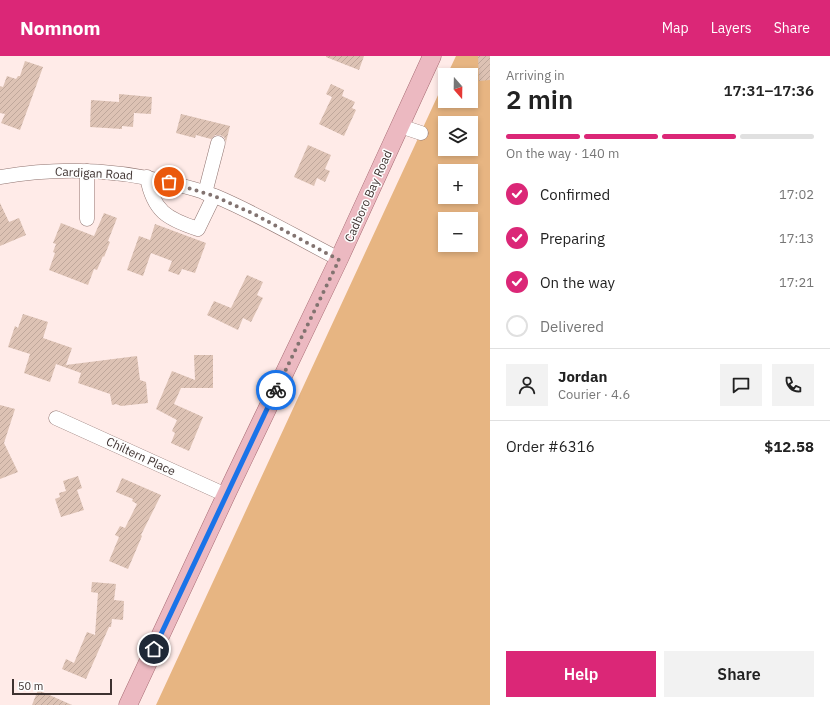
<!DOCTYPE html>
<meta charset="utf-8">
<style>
body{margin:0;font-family:"IBM Plex Sans",sans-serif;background:#f2f2f2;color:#222;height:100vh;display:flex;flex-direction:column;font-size:15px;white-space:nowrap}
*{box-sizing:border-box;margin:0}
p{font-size:13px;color:#767676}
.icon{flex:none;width:22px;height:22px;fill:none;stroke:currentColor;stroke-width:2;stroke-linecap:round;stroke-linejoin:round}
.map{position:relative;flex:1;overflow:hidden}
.sheet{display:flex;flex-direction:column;background:#fff;width:340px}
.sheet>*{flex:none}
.needle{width:26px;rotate:160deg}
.fabs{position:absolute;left:438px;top:12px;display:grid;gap:8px}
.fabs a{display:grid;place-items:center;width:40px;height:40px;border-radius:0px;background:#fff;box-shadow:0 2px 6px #0003;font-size:20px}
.scale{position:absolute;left:12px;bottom:10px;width:100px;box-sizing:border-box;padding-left:4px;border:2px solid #3e3230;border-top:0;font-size:11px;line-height:14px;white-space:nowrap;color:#3e3230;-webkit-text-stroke:3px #fdfdfd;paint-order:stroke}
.pin{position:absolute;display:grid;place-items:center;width:34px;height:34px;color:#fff;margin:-17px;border:2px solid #fff;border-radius:50%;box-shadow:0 1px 4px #0007}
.courier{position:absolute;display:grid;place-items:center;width:40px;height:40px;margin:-20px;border:3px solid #1a73e8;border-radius:50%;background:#fff;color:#222;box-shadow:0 1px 5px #0007}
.overview em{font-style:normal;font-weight:600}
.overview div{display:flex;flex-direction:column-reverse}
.overview{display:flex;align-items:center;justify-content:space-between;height:68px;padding:0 16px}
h1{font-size:26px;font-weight:600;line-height:30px}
.bar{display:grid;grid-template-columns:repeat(4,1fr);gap:6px 4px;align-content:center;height:48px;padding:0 16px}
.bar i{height:5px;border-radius:3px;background:#e0e0e0}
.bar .current{background:#db2777}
.bar p{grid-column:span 4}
.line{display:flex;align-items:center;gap:10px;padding:0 16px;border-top:1px solid #e0e0e0}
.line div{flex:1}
.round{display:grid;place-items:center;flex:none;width:42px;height:42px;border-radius:0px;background:#f2f2f2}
ol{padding:0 16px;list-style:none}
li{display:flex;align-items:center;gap:12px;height:44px}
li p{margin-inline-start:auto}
li .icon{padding:4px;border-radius:50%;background:#db2777;color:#fff;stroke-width:4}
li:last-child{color:#767676}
li i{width:22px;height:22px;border:2px solid #e0e0e0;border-radius:50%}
.button{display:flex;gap:8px;margin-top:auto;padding:8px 16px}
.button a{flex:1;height:46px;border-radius:0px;background:#db2777;color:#fff;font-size:16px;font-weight:600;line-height:46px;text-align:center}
.button a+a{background:#f2f2f2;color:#222}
header{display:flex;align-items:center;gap:24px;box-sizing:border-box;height:56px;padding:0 20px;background:#db2777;color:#fff}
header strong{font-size:19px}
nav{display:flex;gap:22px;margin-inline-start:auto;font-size:14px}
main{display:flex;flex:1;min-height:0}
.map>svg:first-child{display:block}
.grass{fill:#e7b582;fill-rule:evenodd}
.building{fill:url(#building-hatch)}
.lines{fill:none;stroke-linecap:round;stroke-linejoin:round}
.minor-casing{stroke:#907470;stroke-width:15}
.major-casing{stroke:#a76b73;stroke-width:19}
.minor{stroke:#fff;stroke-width:14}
.major{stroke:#ecb9c1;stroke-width:18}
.done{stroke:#827370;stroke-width:4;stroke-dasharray:0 7.2}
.route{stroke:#1a73e8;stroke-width:5}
.labels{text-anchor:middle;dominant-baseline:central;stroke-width:3;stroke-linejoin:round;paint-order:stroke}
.street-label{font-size:12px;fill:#3e3230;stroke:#fdfdfd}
</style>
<header>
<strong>Nomnom</strong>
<nav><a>Map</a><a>Layers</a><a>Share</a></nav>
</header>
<main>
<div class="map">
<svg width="490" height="649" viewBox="0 0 490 649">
<defs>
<pattern id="building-hatch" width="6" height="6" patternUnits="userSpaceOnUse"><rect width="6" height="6" fill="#ddc2b4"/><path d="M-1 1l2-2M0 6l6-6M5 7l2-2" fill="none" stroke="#bfa79b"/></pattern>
</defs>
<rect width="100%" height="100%" fill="#ffebe8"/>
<!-- grass -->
<path class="grass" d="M456,0H490V649H156L445,24V45H471V19H447ZM445,67H471V93H445ZM445,115H471V141H445ZM445,163H471V189H445Z"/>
<!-- building -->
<g class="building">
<path d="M326,0H364L359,14L326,1Z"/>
<path d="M478,0H490V24L479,25Z"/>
<path d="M25,5L43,11L20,74L1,67L5,58L0,57V30L3,31L7,20L16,23L18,20H20Z"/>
<path d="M331,28L344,34L342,40L355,46L352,52L356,54L344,80L319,68L332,41L326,38Z"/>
<path d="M119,38L152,41L151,58L134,57L133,71L122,70V73L90,71L91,44L119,46Z"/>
<path d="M181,58L230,70L226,86L224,81L220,79H215L211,83L196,79L195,82L176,77Z"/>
<path d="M308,89L331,99L325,113L330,115L325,126L317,122L314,130L294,121Z"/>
<path d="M0,147L9,166L19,162L26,179L0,190Z"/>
<path d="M104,157L117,162L108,185L110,186L104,201L103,200L97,214L94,213L88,229L49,214L55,197L53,196L56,188L53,187L61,167L94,180Z"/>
<path d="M155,168L206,187L195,217L182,213L179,219L168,215L172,205L151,197L143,220L127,214L139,180L150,184Z"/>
<path d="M247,219L263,226L257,239L263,242L251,266L243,262L238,274L207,259L214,245L231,252Z"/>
<path d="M23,258L48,266L43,282L72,292L66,309L137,300L140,324L146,326L148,347L121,350L116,348L112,349L110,338L78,327L81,317L56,308L50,326L24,317L30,298L8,291L15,270L18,272Z"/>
<path d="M194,299H213V332H181L174,348L203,361L189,395L171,387L175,377L172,375L177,364L156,353L172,315L195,324Z"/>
<path d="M0,349L15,353L4,387L18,416L0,423Z"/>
<path d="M78,420L82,432L77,434L84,454L61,461L55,443L60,441L59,437L66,435L63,425Z"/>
<path d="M122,422L161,439L141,479L142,480L128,513L109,505L119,481L115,479L120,470L125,472L137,448L132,445L133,443L116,436Z"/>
<path d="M92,526L116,528L114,544L124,545L123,564L112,563L111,571H109L86,623L62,613L66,603L74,607L87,576L95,579L98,537L91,536Z"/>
<path d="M38,634L72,649H32Z"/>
</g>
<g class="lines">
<defs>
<g id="minor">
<path d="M400,70L421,77"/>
<path d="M87,115V163"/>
<path d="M0,121C58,111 117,113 174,128C188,131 202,135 215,140C258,158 298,182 339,203"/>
<path d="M147,121C153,155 167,163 198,173L214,140"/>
<path d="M205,137L218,87"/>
<path d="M56,362L226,439"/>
</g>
<path id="major" d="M128,649L226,439L339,203L432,0"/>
</defs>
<!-- minor casing -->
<use href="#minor" class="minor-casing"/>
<!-- major casing -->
<use href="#major" class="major-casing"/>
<!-- minor -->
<use href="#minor" class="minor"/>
<!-- major -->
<use href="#major" class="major"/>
</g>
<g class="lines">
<!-- done -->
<path class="done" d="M169,126L214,140L254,158L339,204L276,334"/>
<!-- route -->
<path class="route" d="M154,593L276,334"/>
</g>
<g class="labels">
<!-- street labels -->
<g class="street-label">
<text transform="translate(94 117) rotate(3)">Cardigan Road</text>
<text transform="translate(368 140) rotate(-66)">Cadboro Bay Road</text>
<text transform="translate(141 400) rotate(25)">Chiltern Place</text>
</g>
</g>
</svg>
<div class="fabs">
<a><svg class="needle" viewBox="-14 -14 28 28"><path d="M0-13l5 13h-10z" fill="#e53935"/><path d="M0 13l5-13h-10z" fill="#767676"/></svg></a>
<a><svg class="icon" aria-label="layers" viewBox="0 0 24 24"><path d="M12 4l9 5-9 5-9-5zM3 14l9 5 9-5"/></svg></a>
<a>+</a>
<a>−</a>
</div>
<div class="scale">50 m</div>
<div class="pin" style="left:169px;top:126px;background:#ea580c"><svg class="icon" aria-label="bag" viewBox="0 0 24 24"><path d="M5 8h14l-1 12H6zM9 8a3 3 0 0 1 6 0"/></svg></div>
<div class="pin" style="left:154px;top:593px;background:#1f2937"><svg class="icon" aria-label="home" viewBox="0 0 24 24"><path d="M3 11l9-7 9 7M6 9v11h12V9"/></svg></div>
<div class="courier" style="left:276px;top:334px"><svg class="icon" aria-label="bike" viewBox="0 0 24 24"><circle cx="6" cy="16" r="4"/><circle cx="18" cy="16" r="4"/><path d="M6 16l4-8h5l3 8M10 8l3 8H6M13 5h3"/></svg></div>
</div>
<section class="sheet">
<div class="overview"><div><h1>2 min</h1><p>Arriving in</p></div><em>17:31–17:36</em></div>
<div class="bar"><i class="current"></i><i class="current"></i><i class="current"></i><i></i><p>On the way · 140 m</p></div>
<ol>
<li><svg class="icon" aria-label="check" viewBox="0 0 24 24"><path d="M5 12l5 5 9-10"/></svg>Confirmed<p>17:02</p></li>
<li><svg class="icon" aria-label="check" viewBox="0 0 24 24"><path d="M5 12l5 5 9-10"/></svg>Preparing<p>17:13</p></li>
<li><svg class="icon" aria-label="check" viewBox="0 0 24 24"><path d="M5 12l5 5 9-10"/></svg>On the way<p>17:21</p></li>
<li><i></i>Delivered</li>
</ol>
<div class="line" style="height:72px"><a class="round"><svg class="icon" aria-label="person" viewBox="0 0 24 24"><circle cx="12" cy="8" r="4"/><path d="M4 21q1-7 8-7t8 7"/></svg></a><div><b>Jordan</b><p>Courier · 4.6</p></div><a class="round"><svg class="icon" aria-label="chat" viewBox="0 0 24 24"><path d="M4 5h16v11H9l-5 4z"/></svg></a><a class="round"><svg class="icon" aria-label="phone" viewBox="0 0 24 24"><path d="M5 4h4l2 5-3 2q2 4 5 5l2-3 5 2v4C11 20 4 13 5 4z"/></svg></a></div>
<div class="line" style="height:52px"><div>Order #6316</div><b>$12.58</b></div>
<div class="button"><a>Help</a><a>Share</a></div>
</section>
</main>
